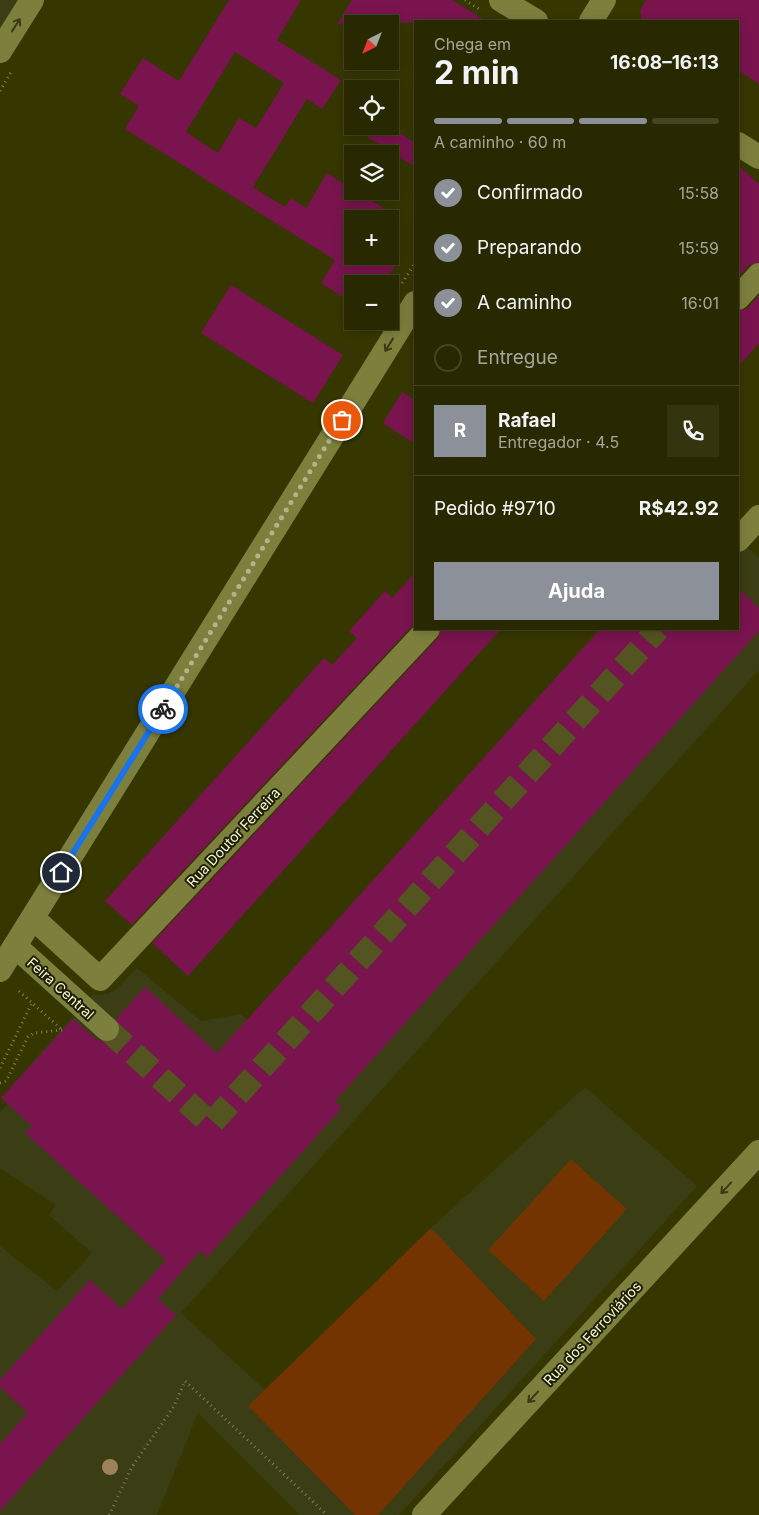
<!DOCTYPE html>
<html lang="pt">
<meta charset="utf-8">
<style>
body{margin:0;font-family:Inter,sans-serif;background:#34350f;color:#f1f3f6;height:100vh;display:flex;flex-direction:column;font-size:19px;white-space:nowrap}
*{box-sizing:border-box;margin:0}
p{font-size:16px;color:#a5a699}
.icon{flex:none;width:28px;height:28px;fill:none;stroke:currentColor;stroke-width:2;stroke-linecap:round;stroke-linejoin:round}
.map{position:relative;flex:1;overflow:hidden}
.panel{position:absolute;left:414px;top:20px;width:325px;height:610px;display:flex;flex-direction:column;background:#282900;border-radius:0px;box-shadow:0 2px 12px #0003,0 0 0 1px #444522}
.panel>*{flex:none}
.needle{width:32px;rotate:222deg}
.controls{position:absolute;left:344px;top:15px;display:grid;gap:10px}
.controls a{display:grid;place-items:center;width:55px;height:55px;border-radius:0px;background:#282900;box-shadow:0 2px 12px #0003,0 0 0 1px #444522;font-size:25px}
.pin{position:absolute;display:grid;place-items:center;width:42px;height:42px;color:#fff;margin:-21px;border:2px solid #fff;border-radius:50%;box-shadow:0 1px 5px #0007}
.courier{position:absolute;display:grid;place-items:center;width:50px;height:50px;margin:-25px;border:4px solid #1a73e8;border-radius:50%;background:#fff;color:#222;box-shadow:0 1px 6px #0007}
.summary em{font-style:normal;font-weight:700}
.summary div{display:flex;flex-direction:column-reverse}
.summary{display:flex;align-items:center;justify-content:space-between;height:85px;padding:0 20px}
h1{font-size:32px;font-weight:700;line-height:38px}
.bar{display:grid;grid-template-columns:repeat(4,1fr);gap:8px 5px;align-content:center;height:60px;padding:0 20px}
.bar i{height:6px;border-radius:4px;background:#444522}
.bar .current{background:#8c9099}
.bar p{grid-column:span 4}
.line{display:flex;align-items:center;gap:12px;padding:0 20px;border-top:1px solid #444522}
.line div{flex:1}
.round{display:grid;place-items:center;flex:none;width:52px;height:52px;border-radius:0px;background:#34350f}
ol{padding:0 20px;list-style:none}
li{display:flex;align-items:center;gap:15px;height:55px}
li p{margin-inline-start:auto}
li .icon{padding:5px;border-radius:50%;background:#8c9099;color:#fff;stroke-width:4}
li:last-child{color:#a5a699}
li i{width:28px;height:28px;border:2px solid #444522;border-radius:50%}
.action{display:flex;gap:10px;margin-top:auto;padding:10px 20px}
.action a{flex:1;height:58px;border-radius:0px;background:#8c9099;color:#fff;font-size:20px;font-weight:700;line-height:58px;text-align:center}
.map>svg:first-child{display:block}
.built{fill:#3b3d14}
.green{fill:#733401}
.building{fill:#79144f;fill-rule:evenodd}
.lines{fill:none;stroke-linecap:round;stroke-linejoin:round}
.minor-tunnel{stroke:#535420;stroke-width:24;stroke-dasharray:24 12;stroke-linecap:butt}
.path{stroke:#7e8050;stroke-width:3;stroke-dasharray:1 4;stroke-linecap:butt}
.minor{stroke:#7d803d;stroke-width:24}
.tree{fill:#9d825a}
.oneway{stroke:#3a3b14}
.done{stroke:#b2b48a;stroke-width:5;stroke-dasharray:0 9}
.route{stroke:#1a73e8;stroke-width:6}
.labels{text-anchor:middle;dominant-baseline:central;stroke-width:4;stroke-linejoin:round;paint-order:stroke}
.street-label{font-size:14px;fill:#f5f8d5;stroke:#1d1e03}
</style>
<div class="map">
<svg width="759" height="1515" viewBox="0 0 759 1515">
<rect width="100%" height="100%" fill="#363700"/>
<!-- built -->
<g class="built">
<path d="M0,0H32L0,51Z"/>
<path d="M738,538L759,558V670L181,1313L265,1390L431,1228L585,1087L697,1186L399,1515H300L198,1413L157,1515H0V1246L57,1291L92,1253L49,1215L56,1205L0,1168V1112L8,1104L1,1098L92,995L108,994L118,988L137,968L201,1021L241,1014L247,1020L600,629H738Z"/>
</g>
<!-- green -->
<g class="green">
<path d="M571,1159L627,1209L544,1301L488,1250Z"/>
<path d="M431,1228L536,1339L378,1515H355L248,1406Z"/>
</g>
<!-- building -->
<g class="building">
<path d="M229,0H301L277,40L341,80L322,109L307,99L253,187L285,207L291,198L306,208L327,173L352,189V191H356L401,219H352V256H401L384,284H352V303L321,283L335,260L125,129L139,106L120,94L143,58L179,81ZM235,52L284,83L256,128L239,118L218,153L186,132Z"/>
<path d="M352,0H452L486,21L337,24Z"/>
<path d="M646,0H759V84L738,70V21H642L640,10Z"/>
<path d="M350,126H389L415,143V167Z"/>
<path d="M738,165L759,184V262L749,265L738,278Z"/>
<path d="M231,285L343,355L313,403L201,333Z"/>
<path d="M759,295V343L738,367V311L748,308Z"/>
<path d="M402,392L415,400V444L383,423Z"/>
<path d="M415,573V623L132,925L105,901L324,658L332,665L357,638L349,631L385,591L392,598Z"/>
<path d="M738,588L759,608V631L335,1101L342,1108L207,1257L200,1251L158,1299L176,1315L0,1511V1444L28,1413L0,1387V1380L90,1280L122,1309L166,1260L25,1133L32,1126L1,1098L73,1019L97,1040L111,1042L117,1039L120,1031L116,1019L145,987L217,1053L600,629H738Z"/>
<path d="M441,629H501L188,976L152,943L438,638Z"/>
</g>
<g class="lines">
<!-- minor-tunnel -->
<path class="minor-tunnel" d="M107,1029L211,1124L658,629"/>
<!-- path -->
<g class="path">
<path d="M465,0L479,9"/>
<path d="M0,91L11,72"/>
<path d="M402,283L415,263"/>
<path d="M19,991L62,1030"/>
<path d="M0,1068L32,1003"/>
<path d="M0,1083L6,1081L28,1037L34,1033L62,1030"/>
<path d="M109,1515L132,1467L174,1406L185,1381L327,1515"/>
</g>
<!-- minor -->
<g class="minor">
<path d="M501,0L536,21"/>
<path d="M591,21L604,0"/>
<path d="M0,51L32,0"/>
<path d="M738,144L759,157"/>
<path d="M738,298L759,275"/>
<path d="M738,540L759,517"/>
<path d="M33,918L100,979L428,629"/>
<path d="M15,946L107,1029"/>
<path d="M0,970L415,303"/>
<path d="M424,1515L759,1152"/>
</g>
</g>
<!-- trees -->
<circle class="tree" cx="110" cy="1467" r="8"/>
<!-- one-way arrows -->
<defs><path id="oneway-shaft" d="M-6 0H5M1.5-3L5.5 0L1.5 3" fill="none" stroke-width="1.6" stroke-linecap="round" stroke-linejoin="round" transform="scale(1.25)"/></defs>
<g class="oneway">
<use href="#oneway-shaft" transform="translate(16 25) rotate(-58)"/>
<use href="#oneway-shaft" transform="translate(389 345) rotate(122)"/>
<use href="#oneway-shaft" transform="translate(726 1188) rotate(133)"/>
<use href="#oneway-shaft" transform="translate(533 1397) rotate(133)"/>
</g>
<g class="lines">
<!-- done -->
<path class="done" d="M163,709L342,420"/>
<!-- route -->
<path class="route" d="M61,872L163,709"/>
</g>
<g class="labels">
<!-- street labels -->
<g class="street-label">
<text transform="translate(233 837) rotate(-47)">Rua Doutor Ferreira</text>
<text transform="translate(61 988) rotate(42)">Feira Central</text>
<text transform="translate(592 1333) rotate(-47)">Rua dos Ferroviários</text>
</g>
</g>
</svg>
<div class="controls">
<a><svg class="needle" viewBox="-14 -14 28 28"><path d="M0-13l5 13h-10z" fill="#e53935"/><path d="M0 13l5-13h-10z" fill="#a5a699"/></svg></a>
<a><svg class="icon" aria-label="locate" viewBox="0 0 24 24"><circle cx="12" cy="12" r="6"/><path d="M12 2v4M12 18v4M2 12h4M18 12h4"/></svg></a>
<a><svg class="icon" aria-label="layers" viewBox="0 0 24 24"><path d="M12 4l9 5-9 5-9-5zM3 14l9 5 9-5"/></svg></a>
<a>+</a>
<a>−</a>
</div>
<div class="pin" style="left:342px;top:420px;background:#ea580c"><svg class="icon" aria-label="bag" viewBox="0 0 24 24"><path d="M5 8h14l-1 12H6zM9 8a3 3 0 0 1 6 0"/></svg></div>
<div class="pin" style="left:61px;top:872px;background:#1f2937"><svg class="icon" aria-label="home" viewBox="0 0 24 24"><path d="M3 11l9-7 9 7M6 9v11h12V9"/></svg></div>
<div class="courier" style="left:163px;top:709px"><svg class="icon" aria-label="bike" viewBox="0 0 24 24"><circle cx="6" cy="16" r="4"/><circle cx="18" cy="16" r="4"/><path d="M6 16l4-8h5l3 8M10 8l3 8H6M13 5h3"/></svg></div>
<section class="panel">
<div class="summary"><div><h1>2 min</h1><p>Chega em</p></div><em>16:08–16:13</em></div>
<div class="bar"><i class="current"></i><i class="current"></i><i class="current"></i><i></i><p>A caminho · 60 m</p></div>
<ol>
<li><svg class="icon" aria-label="check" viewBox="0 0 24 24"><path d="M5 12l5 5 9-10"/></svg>Confirmado<p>15:58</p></li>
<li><svg class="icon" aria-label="check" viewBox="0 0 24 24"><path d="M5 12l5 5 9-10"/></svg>Preparando<p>15:59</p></li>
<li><svg class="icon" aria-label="check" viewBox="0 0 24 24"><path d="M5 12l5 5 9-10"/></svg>A caminho<p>16:01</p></li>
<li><i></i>Entregue</li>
</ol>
<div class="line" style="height:90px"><b class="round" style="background:#8c9099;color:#fff">R</b><div><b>Rafael</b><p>Entregador · 4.5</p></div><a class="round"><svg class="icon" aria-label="phone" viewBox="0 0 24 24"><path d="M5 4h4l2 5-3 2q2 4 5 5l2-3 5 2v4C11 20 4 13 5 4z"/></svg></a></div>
<div class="line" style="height:65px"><div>Pedido #9710</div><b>R$42.92</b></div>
<div class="action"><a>Ajuda</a></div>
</section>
</div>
